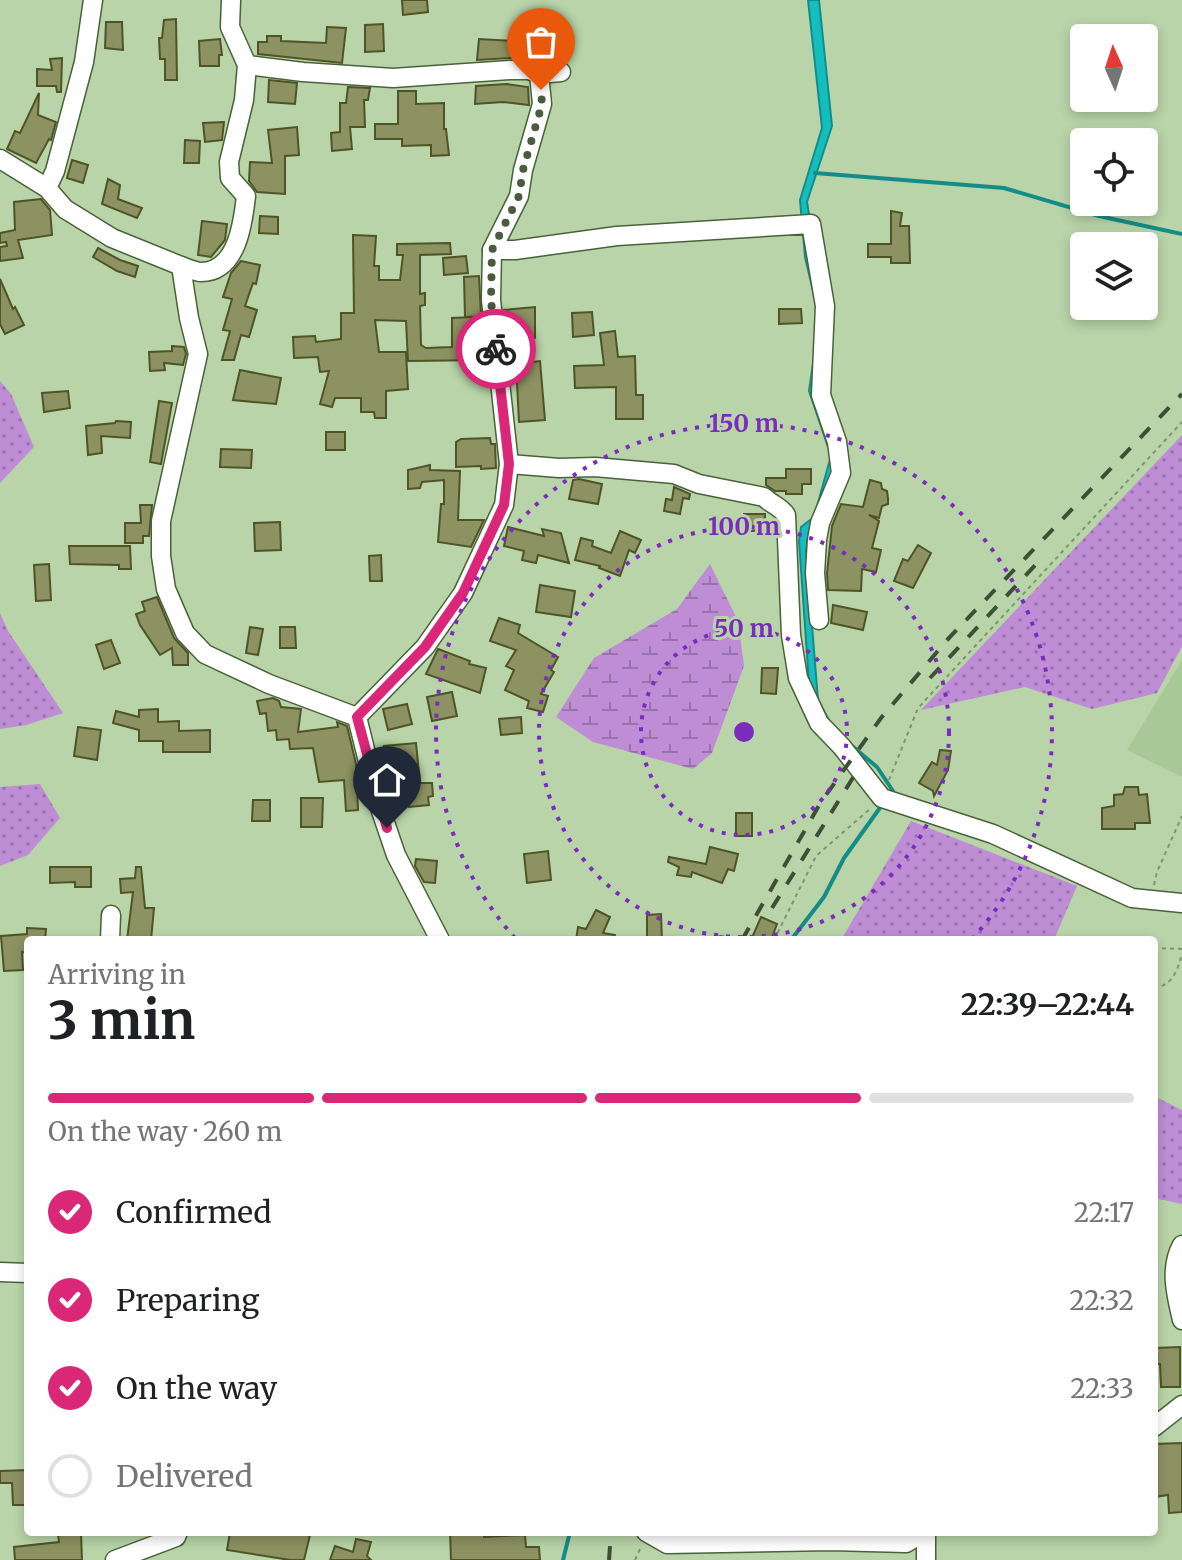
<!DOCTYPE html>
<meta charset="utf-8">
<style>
body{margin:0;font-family:Merriweather,serif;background:#f2f2f2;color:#202124;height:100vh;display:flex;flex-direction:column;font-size:30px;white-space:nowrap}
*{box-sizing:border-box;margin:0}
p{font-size:26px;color:#757577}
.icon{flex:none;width:44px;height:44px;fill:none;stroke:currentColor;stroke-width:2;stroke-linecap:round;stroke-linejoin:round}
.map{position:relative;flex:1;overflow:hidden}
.details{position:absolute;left:24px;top:936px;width:1134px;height:600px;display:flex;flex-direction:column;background:#fff;border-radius:8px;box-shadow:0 4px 12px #0003}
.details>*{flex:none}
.needle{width:52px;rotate:357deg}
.fabs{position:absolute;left:1070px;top:24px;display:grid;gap:16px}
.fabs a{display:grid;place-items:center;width:88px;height:88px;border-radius:8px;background:#fff;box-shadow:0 4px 12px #0003;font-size:40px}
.pin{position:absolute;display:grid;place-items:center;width:68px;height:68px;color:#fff;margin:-82px -34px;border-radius:50% 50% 50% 0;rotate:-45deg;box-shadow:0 0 8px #0007}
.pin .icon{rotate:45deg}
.courier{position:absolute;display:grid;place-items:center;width:80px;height:80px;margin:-40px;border:6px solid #db2777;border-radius:50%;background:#fff;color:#222;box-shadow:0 2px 10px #0007}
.summary em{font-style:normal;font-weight:700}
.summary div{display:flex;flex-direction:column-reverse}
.summary{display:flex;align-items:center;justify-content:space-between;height:136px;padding:0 24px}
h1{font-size:52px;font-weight:700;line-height:60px}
.bar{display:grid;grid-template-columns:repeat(4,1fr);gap:12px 8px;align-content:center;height:96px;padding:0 24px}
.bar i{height:10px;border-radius:6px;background:#e0e0e0}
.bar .on{background:#db2777}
.bar p{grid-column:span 4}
ol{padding:0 24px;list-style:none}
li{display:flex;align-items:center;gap:24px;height:88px}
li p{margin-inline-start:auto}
li .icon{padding:8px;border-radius:50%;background:#db2777;color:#fff;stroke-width:4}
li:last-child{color:#757577}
li i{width:44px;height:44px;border:4px solid #e0e0e0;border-radius:50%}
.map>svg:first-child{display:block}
.built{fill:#a9c897}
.grass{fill:url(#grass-dots)}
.wetland{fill:url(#wetland-marsh)}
.water{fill:#15bebe;stroke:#148d88;stroke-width:2}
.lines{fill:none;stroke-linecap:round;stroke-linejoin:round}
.stream{stroke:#148d88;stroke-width:4}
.building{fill:#8c9262;stroke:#4f5426;stroke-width:2}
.minor-casing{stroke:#49623a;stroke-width:21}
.path{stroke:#7f9472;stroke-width:2;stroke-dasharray:4 4;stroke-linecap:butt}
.minor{stroke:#fff;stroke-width:18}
.rail{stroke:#3f4e37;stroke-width:4;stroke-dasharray:14 14;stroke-linecap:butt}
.done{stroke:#4b5b41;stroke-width:8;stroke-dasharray:0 14.4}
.route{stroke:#db2777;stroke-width:10}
.ring{fill:none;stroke:#7b2cbf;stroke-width:4;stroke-dasharray:4 8}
.centre{fill:#7b2cbf;stroke:#b8d4a8;stroke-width:4}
.ring-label{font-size:24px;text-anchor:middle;font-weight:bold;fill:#7b2cbf;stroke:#b8d4a8;stroke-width:6;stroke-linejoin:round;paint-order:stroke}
</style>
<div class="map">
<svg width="1182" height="1560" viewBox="0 0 1182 1560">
<defs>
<pattern id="grass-dots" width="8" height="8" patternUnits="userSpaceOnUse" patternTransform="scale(2)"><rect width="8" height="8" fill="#be8dd6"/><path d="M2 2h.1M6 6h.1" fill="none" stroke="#9972ac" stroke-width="1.8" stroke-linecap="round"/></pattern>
<pattern id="wetland-marsh" width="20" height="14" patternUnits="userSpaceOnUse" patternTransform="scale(2)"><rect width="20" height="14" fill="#be8dd6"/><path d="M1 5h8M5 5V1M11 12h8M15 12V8" fill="none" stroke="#9972ac"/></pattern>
</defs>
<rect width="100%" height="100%" fill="#b8d4a8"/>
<!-- built -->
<path class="built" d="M1182,660V777L1127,750Z"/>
<!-- grass -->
<g class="grass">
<path d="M0,381L11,394L34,447L0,483Z"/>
<path d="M1182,435V646L1157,693L1092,709L1025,687L921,710Z"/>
<path d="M0,613L8,631L63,713L26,725L0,729Z"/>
<path d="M40,784L60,818L28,855L0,866V787Z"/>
<path d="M911,821L1077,886L1054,940H841Z"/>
<path d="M1154,1096L1182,1110V1204L1154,1198Z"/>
</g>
<!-- wetland -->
<path class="wetland" d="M710,564L738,621L744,666L712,753L693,769L593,742L556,717L594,658L677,609Z"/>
<!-- water -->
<path class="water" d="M808,0H819L832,126L807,202L817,263L821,339L837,454L819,518L809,531L806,551L818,700L835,731L814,703L809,683L799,541L801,527L814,517L831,456L809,391L817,336L816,304L805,257L800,200L822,128Z"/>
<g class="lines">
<!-- stream -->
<g class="stream">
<path d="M815,173L1004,188L1099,216L1182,234"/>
<path d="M852,746L877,767L893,791L890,795"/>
<path d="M711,940L721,937L732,940"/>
<path d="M791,940L824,897L844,858L882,805"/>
<path d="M563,1560L570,1532"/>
</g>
</g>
<!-- building -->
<g class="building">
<path d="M402,0H427L428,12L403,15Z"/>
<path d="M176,19L177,80H165V59H160L159,38H162L164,20Z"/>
<path d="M106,22H122L123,50L105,48Z"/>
<path d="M383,24L384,51L365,52V25Z"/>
<path d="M327,27L346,28L342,63L258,54V42H267V36H281V41L326,43Z"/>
<path d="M534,34L536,60L510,58L477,60L479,39L514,41V36Z"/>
<path d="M220,39L222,55H219V66H200L199,41Z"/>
<path d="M62,58L61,92H57L56,86H37V69L52,70L50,59Z"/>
<path d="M269,80L297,83L295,104L268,102Z"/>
<path d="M507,84L528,87L529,105L503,102L475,104L476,86Z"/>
<path d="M348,87L370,88L368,100H364L365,127H350L352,149L332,151L331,133L340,132V103H346Z"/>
<path d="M398,91H416V104L444,103V129H446L449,155L431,156V145L402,146V139H375V124H398Z"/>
<path d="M39,93L38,115L56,122L51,140L49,139L36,163L7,149L15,131L20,133Z"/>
<path d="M224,122L222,140L205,142L203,123Z"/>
<path d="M297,127L299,155L285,156V194L257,192L249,181L250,162L272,163L268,130Z"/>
<path d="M185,140L200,141L199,163H184Z"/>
<path d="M72,160L88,165L83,183L67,178Z"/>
<path d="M108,179L120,185L118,199L142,208L137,218L102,204Z"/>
<path d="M41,199L50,210L52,235L18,240L23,258L0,261V247L7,246L6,242L0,243V233L15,230L14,202Z"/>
<path d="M891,211L902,213L900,226H909L910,263H891V257H868V244H891Z"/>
<path d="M260,216L278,217V234L259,233Z"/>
<path d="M202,221L227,224L225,240L211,257L198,255Z"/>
<path d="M353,235L376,236L374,266H379V280H400L403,255H397V244L450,243L451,254L420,255V294L425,293V305L420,306L421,345L426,348L452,347V318L473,317L474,345H484L486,360L408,361L406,321L375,320L379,352H406L408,389L386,391V418H375L374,412H361V398H335L332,407L320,404L329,371L320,372L318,357L294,358L293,337L315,336L316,342L341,339V313H354Z"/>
<path d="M98,248L120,260L138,266L135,277L117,271L93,257Z"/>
<path d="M466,256L468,273L444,275L443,258Z"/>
<path d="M241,261L260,265L256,284L253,283L245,306L257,310L249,337L241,335L234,360H222L230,331L223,330L232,299L223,297L231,273Z"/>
<path d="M479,276L481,316L465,317L464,277Z"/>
<path d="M0,279L13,309L15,307L24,325L5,334L0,324Z"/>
<path d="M535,307V338H521V330H506L504,310Z"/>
<path d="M779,309H801L802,323L779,324Z"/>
<path d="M592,312L594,335L573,337L572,313Z"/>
<path d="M615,331L618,357L635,356L636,395H643V419H616V387L575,388L574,366L604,365L600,333Z"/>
<path d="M172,346L184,347L186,354L183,365L164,363L165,370L150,371L149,352L172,351Z"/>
<path d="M540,361L545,420L519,422L516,364Z"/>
<path d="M240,370L281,378L276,404L233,400Z"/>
<path d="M68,391L70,408L44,412L42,393Z"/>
<path d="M159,401L172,403L161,464L150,462Z"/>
<path d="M116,421L131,422L130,438L101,436L102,453L88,455L86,426L115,423Z"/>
<rect x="326" y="432" width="19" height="18"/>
<path d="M490,438L491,444H495L496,468L481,469V466L456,467V442L461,439Z"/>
<path d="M221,449L252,450L251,468L220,467Z"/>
<path d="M430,465V470L460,471L458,520H484L471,547L438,542L441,504H444V480L422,482L420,488L408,489V470Z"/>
<path d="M786,469H811V484H802V494H786V491H775L766,485V478H786Z"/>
<path d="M579,479L602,484L598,504L569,499L573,480Z"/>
<path d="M870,480L881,483L882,489L887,491L888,498V504L882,506L879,518L869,515L879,521L872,548L881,550L876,572L862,569L861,591L828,590L827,573L832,526L841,504L863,507Z"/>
<path d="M674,487L690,494L689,499L683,498L680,514L664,511L666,499L672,500Z"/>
<path d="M140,505H152L149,536H143V543H125V523H141Z"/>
<rect x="744" y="514" width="21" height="17"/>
<path d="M280,522L281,550L255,551L254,523Z"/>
<path d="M508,527L544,536L542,529L561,533L569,563L538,555L536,563L522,560L524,551L504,546Z"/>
<path d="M620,531L641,540L635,553L629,550L620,576L599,568L600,566L575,560L581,538L593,541L592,546L611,553Z"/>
<path d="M918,545L931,553L913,588L894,581L903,559L908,561Z"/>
<path d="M69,546H130L131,569H119V565L70,564Z"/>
<path d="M381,555L382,581H370L369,556Z"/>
<path d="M49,564L51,600L36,601L34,565Z"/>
<path d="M540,585L575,591L571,617L536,612Z"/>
<path d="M157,597L174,638L188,653V665H173L172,648L160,655L140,625L136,614L145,611L142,602Z"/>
<path d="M833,605L867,612L863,630L831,623Z"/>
<path d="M499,618L520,625L518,633L558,657L551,670L554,672L541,694L548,696L543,712L527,708L529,701L505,690L514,670L506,666L516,650L490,641Z"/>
<path d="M250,627L263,629L258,655L246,653Z"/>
<path d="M280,627H295L296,648H280Z"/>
<path d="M111,640L120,663L104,669L96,645Z"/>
<path d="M438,649L470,661L469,664L486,668L480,693L426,674Z"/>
<path d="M762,668H778L776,694L761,693Z"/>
<path d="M452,692L457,716L432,721L427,697Z"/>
<path d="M273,698L279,701L281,707L301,709L298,732L338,727L337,722L347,726L356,764L358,810L346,811L344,780L319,782L313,748L290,749L289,739L277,740L276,730L268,731L266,713L260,714L257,701Z"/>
<path d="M407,704L412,724L388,730L383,709Z"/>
<path d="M158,709V722L179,721V731L210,730V752H163V741H139V730L113,723L116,711L139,717V710Z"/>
<path d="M521,717L522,733L501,735L499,719Z"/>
<path d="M78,727L101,730L97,760L74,756Z"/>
<path d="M416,743L420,783H432L433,796L428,797L429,805L409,807L406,777L395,778L394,762L385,763L384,746Z"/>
<path d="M940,750L951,751L948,770L934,796L933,791L919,783L932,762L937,765Z"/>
<path d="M1125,787H1138L1139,795L1147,794L1150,823H1135V829H1102V808L1114,806V795L1123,794Z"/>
<path d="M301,798H323L322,827H301Z"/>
<path d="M253,800H270V821H252Z"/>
<rect x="736" y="813" width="16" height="23"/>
<path d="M710,847L738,854L734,871L728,869L722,883L692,872L691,877L677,875L679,867L668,862L669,857L706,864Z"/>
<path d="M548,851L551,880L527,883L524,854Z"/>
<path d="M416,859L437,861L435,883L424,882L415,866Z"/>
<path d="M50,867H91V887H75V882L50,883Z"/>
<path d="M136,867H141L145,908H154L151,940H127L133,892L121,893L120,879L135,878Z"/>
<path d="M596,910L610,917L603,933L615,935L614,940H576L578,927L586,929Z"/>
<path d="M661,914L662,940H647V915Z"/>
<path d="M761,917L777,924L771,940H751Z"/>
<path d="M27,928L46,929L45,940H28V953L22,952L23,970L4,971L1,936L27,934Z"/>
<path d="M1180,1347V1387H1161L1160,1364H1154V1348Z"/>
<path d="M1182,1443V1512L1169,1513L1168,1495L1154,1497V1444Z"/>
<path d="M28,1470V1505H13L12,1483H0V1471Z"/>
<path d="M230,1532H297L310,1535L304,1560H290L227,1550Z"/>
<path d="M450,1532H484V1537L525,1535L526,1547H539L540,1560H451Z"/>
<path d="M81,1533L82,1560H15L14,1547L59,1542L58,1534Z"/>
<path d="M356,1539L371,1542L367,1556L371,1560H330L335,1546L353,1552Z"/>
</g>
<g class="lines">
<defs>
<g id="minor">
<path d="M247,65L303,72L393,78L510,70H529L539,74L542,104L523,170L519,196L492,250"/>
<path d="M539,74L561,72"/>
<path d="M0,159L47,188L65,209L112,238L181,266L189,318L198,354L161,521V556L166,589L185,633L205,654L269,684L357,717L378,802L396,855L440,940"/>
<path d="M47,188L55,171L84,62L93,0"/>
<path d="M181,266C187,268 194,271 200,272C237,273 243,223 246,196L230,178L229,162L244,100L247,65L230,27L231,0"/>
<path d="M509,464L559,468L595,467L674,474L699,484L764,497C772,505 780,506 786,515L791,635L798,678L819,723L842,747L882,798L993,834L1132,898L1182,903"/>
<path d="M357,717L425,647L463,593L504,505L509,464L491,300L492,250H515L617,236L811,224L825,306L821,395L837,442L841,473L820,523L817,540L815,573L819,620"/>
<path d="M110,940L111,915"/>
<path d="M1182,1245C1169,1268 1176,1295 1182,1320"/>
<path d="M0,1272L28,1273"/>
<path d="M1154,1427L1182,1405"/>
<path d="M646,1532L667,1544L831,1541L906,1543L924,1532"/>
<path d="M926,1532V1560"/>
<path d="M115,1560L176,1537L178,1532"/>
</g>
</defs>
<!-- minor casing -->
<use href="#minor" class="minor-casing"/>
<!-- path -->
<g class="path">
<path d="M889,780L918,708L1182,422"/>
<path d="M1154,885L1157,872L1182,816"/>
<path d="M774,940L816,856L871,808"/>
<path d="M1154,948L1182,949"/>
<path d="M1154,988C1173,985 1177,971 1182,954"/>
<path d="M635,1560L640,1549"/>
</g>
<!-- minor -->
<use href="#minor" class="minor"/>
<!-- rail -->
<g class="rail">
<path d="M930,678L1039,561"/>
<path d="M772,908L854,776"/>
<path d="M742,940L821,802L881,718L948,639L1182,394"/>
<path d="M609,1560L611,1532"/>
</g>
</g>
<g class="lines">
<!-- done -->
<path class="done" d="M496,349L491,300L492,250L519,196L523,170L542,104L541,90"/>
<!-- route -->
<path class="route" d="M387,828L357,717L425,647L463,593L504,505L509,464L496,349"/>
</g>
<!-- distance rings -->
<g class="ring">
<circle cx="744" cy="732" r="103"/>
<circle cx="744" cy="732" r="205"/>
<path d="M515 938A308 308 0 1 1 973 938"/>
</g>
<circle cx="744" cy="732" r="12" class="centre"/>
<g class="ring-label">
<text x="744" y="432">150 m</text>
<text x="744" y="535">100 m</text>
<text x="744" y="637">50 m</text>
</g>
</svg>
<div class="fabs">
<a><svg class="needle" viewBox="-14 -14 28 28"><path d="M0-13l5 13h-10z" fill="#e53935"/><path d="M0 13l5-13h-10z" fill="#757577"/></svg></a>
<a><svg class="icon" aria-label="locate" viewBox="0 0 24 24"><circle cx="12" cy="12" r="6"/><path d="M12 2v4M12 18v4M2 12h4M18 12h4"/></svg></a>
<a><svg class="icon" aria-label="layers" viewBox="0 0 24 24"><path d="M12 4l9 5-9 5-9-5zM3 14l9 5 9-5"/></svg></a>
</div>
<div class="pin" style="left:541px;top:90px;background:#ea580c"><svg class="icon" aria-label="bag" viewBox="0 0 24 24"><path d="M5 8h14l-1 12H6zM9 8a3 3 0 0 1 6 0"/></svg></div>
<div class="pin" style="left:387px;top:828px;background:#1f2937"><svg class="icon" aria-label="home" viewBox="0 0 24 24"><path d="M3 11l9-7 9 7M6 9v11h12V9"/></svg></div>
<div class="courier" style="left:496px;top:349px"><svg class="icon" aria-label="bike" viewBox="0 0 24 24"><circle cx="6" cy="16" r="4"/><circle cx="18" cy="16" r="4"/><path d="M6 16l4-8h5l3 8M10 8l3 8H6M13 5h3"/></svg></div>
<section class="details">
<div class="summary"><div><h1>3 min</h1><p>Arriving in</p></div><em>22:39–22:44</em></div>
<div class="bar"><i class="on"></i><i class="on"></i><i class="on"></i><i></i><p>On the way · 260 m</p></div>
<ol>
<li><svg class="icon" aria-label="check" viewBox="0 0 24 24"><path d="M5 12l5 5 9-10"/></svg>Confirmed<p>22:17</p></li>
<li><svg class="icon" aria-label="check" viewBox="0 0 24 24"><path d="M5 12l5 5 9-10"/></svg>Preparing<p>22:32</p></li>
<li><svg class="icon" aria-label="check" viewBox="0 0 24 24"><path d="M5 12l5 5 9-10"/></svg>On the way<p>22:33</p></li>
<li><i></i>Delivered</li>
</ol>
</section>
</div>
